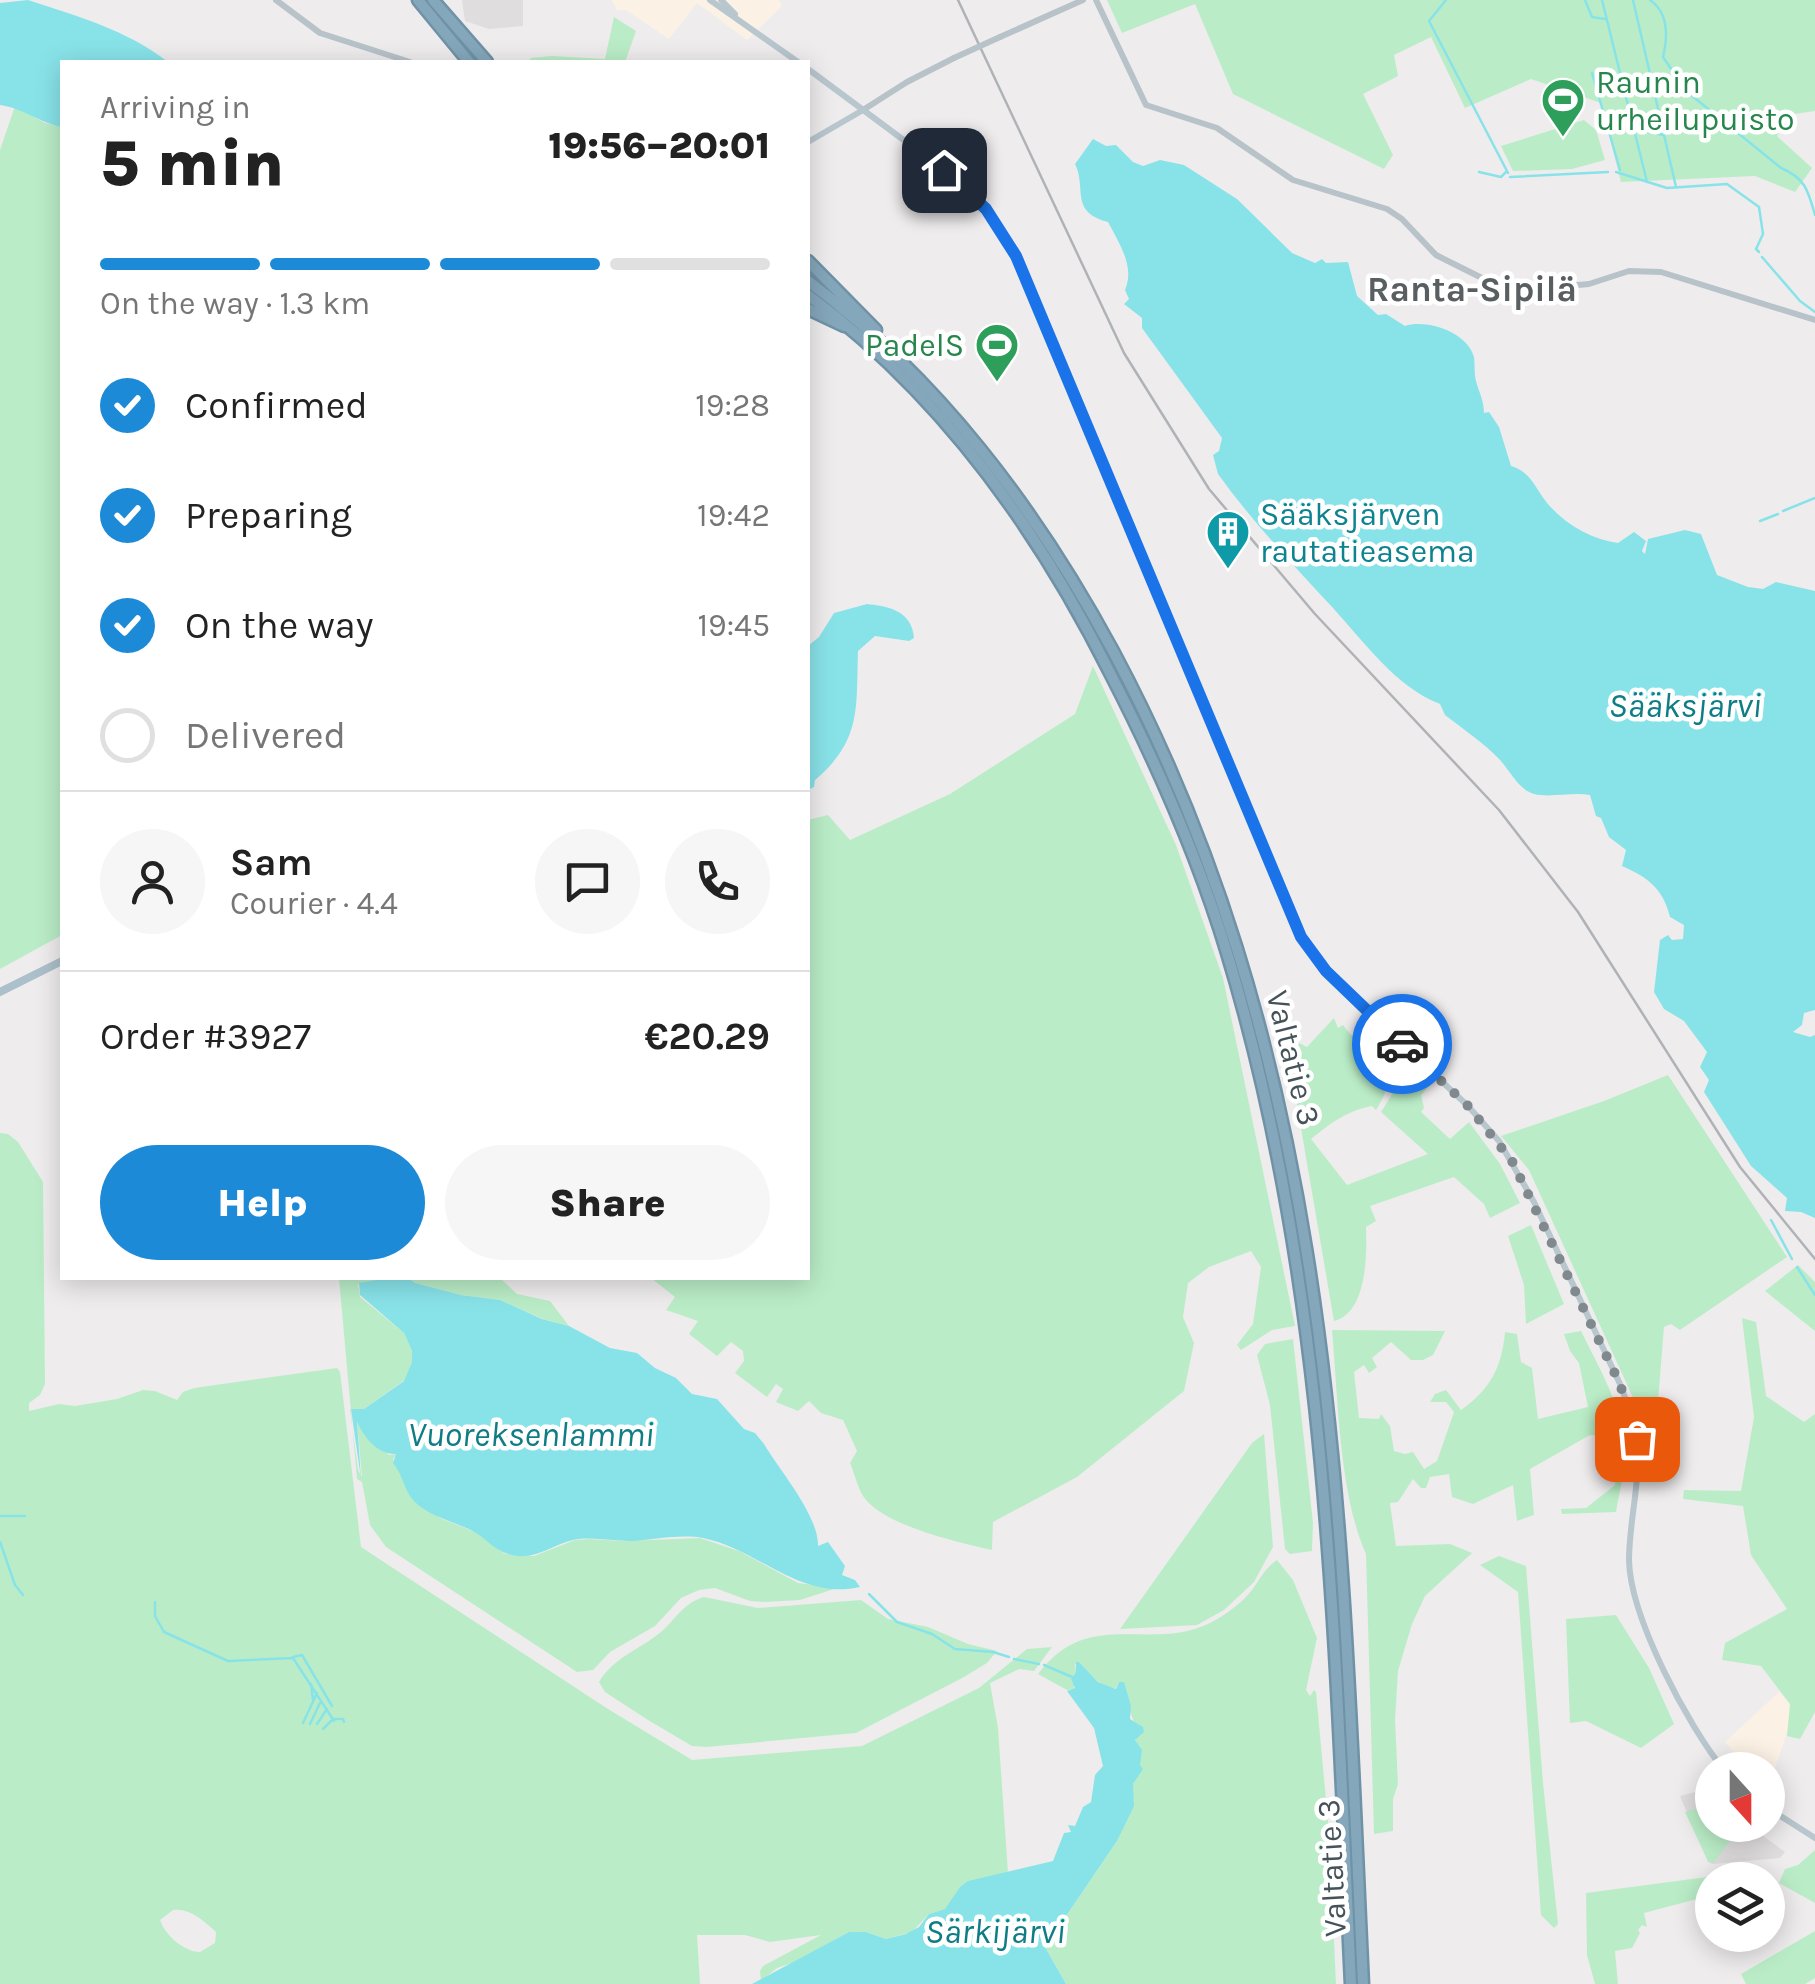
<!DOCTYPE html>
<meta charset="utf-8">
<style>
body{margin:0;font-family:Karla,sans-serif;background:#f6f6f6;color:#222;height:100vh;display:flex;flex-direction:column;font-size:38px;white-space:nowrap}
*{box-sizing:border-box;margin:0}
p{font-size:32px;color:#767676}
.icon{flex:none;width:55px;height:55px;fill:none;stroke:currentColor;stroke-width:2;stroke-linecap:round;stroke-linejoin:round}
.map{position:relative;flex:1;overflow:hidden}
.details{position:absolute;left:60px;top:60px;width:750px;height:1220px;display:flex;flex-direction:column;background:#fff;border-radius:0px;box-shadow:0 5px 25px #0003}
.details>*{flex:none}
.needle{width:65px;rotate:159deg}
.controls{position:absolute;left:1695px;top:1752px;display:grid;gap:20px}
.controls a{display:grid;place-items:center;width:90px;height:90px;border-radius:50%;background:#fff;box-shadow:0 5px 25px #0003;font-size:50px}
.pin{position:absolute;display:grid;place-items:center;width:85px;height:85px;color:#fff;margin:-42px;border-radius:20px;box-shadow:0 5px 15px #0006}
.courier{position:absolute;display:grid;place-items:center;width:100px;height:100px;margin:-50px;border:8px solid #1a73e8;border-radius:50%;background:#fff;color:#222;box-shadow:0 2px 12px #0007}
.headline em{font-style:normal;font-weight:800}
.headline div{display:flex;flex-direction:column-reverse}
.headline{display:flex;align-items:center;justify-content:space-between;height:170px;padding:0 40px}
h1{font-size:65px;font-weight:800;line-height:75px}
.bar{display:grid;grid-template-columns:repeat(4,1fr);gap:15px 10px;align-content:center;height:120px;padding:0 40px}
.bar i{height:12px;border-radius:8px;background:#e0e0e0}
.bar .active{background:#1d8ad8}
.bar p{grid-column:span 4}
.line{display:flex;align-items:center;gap:25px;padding:0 40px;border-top:2px solid #e0e0e0}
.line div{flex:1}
.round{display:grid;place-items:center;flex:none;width:105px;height:105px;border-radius:52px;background:#f6f6f6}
ol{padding:0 40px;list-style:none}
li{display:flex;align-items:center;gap:30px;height:110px}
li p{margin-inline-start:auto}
li .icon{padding:10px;border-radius:50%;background:#1d8ad8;color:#fff;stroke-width:4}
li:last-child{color:#767676}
li i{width:55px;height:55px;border:5px solid #e0e0e0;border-radius:50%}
.action{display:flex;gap:20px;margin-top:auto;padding:20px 40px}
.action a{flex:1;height:115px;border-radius:60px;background:#1d8ad8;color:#fff;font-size:40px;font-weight:800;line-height:115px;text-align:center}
.action a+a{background:#f6f6f6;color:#222}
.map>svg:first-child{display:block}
.commercial{fill:#fbf1e4}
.education{fill:#e0ddde}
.green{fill:#baedc7;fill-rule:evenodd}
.water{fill:#88e3e9}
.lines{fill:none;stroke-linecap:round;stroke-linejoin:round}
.stream{stroke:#88e3e9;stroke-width:2.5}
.motorway-casing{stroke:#7092a6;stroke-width:15}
.tertiary{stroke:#b8c3c9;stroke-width:6}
.secondary{stroke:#b8c6ce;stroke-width:6}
.primary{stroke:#acc0cb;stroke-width:8}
.motorway{stroke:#85a7bb;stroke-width:10}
.rail{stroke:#afb3b7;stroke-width:2.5}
.tertiary-bridge{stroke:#b8c3c9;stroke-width:6}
.done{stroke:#80898d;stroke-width:10;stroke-dasharray:0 18}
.route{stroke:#1a73e8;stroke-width:12}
.labels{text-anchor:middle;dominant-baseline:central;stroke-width:9;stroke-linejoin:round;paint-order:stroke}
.leisure-label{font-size:32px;fill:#27864d;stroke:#fff;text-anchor:start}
.culture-label{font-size:32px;fill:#0d838f;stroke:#fff;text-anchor:start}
.street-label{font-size:32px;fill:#455359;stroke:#fff}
.neighbourhood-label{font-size:35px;font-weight:bold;fill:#595e61;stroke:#fff}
.water-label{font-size:35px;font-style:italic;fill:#0f7d85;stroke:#fff}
</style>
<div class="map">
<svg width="1815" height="1984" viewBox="0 0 1815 1984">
<rect width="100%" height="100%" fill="#efeced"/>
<!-- commercial -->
<g class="commercial">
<path d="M612,0H779L782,6L747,40L697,3L669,39L626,10H617Z"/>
<path d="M1779,1692L1790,1704V1724L1768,1789V1770H1750L1725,1742Z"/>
</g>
<!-- education -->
<g class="education">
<path d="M462,0H523V26L489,29L465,21Z"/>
<path d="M1710,1788L1712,1825H1748L1785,1852L1780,1858L1713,1864L1708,1862L1680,1796Z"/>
</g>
<!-- green -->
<g class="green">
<path d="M1107,0H1815V111L1794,114L1777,136L1812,168L1795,192L1755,176L1621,182L1601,103L1531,79L1465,108L1431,37L1394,55L1398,76L1363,94L1393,155L1384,169L1233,94L1195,4L1122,33Z"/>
<path d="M614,17L636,31L625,62H528L531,58L552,56L605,59Z"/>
<path d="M15,106L45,123L62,127V935L0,969V150Z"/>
<path d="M1584,120L1596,130L1605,160L1572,169L1513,171L1501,146Z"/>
<path d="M1093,666L1176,845L1223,978L1295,1326L1272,1330L1241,1350L1237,1345L1253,1324L1261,1267L1251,1251L1209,1267L1188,1283L1183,1317L1194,1343L1184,1391L1077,1477L993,1522L992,1550C957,1542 890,1527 866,1500C858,1491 855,1474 850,1463L857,1451L843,1420L821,1413L809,1401L798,1411L776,1402L783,1389L776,1384L767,1397L735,1373L744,1361L743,1351L731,1342L717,1356L689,1334L698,1321L666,1310L675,1297L651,1278H808V820L828,815L850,840L950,794L1075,714Z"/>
<path d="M1334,1018L1338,1028L1343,1025C1365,1057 1407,1063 1376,1110L1372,1106C1346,1111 1331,1123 1311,1139L1347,1185L1428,1154L1381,1112L1396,1088C1391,1063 1380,1060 1374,1042L1378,1037L1430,1085L1421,1095L1424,1108L1421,1112L1450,1139L1469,1122L1500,1164L1520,1203L1490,1218L1484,1204L1454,1177L1370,1206L1376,1221L1366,1227C1367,1255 1367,1313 1334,1321L1288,1052L1299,1043L1307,1047Z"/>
<path d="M1668,1075L1787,1257L1680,1330L1671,1324L1664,1327L1655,1439L1639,1418L1635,1402L1529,1170L1501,1136L1604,1101Z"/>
<path d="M0,1133L8,1134L18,1142L43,1182L45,1384L40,1395L29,1403V1411L59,1404L75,1406L117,1399L143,1390L155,1391L177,1400L183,1392L194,1388L337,1368L340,1372L361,1547L608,1709L692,1760L862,1746L979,1688L1027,1649L1052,1647L1034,1671L1019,1669L990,1683L998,1728L1008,1873L982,1878L945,1909L929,1914L912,1932L886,1939L866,1932H849L795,1962L777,1968L761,1981L760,1971L763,1966L821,1935L770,1942L745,1935H697L700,1984H0ZM173,1910C190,1908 204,1921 216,1932L215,1943L200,1952C184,1952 165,1935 160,1920Z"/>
<path d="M1531,1225L1564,1304L1526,1324L1524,1285L1508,1236Z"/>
<path d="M1798,1265L1815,1282V1331L1765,1291Z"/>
<path d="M339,1278H388L358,1284L360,1297L404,1333L412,1351V1362L406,1379L364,1409L350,1410L358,1470L362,1477L357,1421L389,1455L396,1454L393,1460L404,1476L408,1491L440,1518L475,1532L505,1554L534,1556L575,1540L589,1539L623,1541L700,1538L739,1551L798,1583L837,1588L800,1600L765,1602L750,1601L715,1588L699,1590L681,1598L655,1626L610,1652L593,1670L577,1672L386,1547L370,1525L362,1482L357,1479Z"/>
<path d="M408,1278H500L517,1294L550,1301L569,1326L543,1319L500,1300L461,1295L415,1283Z"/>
<path d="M1742,1318L1756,1322L1766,1396L1804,1422L1815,1414V1712L1800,1739L1787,1736L1790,1704L1761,1666L1722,1660L1725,1643L1787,1609L1751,1555L1743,1506L1683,1499L1684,1490L1741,1491L1754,1417Z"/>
<path d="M1332,1330L1445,1331L1433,1355L1423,1360H1411L1391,1342L1372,1358L1377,1367L1369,1373L1364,1365L1354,1372L1359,1418L1379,1419L1381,1414L1390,1426L1394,1451L1405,1454L1413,1452L1424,1469L1437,1461L1454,1412L1446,1402H1430L1435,1394L1446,1390L1461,1410C1490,1390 1502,1367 1505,1332L1517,1334L1521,1362L1532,1368L1538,1419L1588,1407L1579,1363L1570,1351L1564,1334L1581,1331C1600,1370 1626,1412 1625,1457C1624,1475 1619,1494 1616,1512L1562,1514L1561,1509L1586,1508L1615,1485L1616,1465L1605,1436L1590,1435L1530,1469L1534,1515L1517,1521L1513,1485L1473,1504L1452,1497L1449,1474L1430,1477L1426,1488H1421L1413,1479L1398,1502L1390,1503L1396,1546L1450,1544L1472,1553L1425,1596L1412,1624L1398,1671L1395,1720L1398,1784L1393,1799V1831L1374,1834L1366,1554C1339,1494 1338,1397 1332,1330Z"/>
<path d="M1293,1339L1313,1523L1312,1551L1290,1554L1285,1549L1270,1405L1257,1355L1265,1344Z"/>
<path d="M1264,1434L1273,1547L1254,1582L1224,1610L1197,1625L1120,1629L1252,1443Z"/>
<path d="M1499,1556L1526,1566L1543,1783L1558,1924L1554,1928L1541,1915L1518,1592L1480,1565Z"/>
<path d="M1277,1560L1293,1580L1317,1638L1306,1690L1310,1696L1314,1690L1316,1692L1329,1832L1336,1984H1066L1045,1947L1117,1841L1129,1814L1133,1784L1142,1769L1140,1765V1749L1135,1743L1136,1737L1141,1735C1131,1718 1127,1704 1124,1684L1119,1682L1116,1688C1099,1687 1091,1674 1079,1662L1075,1664L1076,1672L1071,1678L1075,1686L1073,1689L1067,1690L1038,1674C1089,1606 1149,1653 1210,1623C1224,1616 1242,1603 1252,1590C1260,1579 1265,1568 1277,1560Z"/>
<path d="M704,1597L758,1608L861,1600L888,1619L928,1627L968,1644L997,1651L987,1663L964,1677L856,1733L707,1747L692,1746L648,1720L605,1692L599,1682C614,1657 639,1650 661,1632C676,1619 683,1603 704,1597Z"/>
<path d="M1616,1615L1649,1668L1674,1724L1641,1748L1586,1721L1570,1723L1566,1619Z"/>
<path d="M1712,1805V1825H1723L1733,1837L1713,1863L1708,1861L1685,1812Z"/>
<path d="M1815,1850V1903L1779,1883L1785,1869L1798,1865Z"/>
<path d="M1707,1877L1712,1895L1644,1913L1647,1927L1642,1925L1638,1930L1640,1933L1632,1948L1615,1951L1618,1984H1595L1587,1955L1586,1893Z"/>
<path d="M1815,1931V1978L1805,1984H1746L1741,1974Z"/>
</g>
<!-- water -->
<g class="water">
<path d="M28,0C77,16 127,30 168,62H62V127C40,123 23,108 0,105V3Z"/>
<path d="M1093,139L1106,146L1116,145L1133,162L1143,166L1160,160L1184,165L1237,199L1292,253L1315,263L1322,259L1326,263L1348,262L1357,296L1378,315L1386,314L1405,326C1427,319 1467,332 1474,357C1475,364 1474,373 1476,381C1479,392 1484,401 1484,413L1489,412L1499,427L1511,466C1529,471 1534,485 1544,499C1562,523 1590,539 1618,543L1634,532L1646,541L1642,551L1645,554L1648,539L1685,530L1701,534L1717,575L1748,587L1763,589L1776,582L1815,591V1010L1804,1013L1802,1025L1793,1032L1810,1037L1815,1035V1218L1801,1212L1785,1211L1787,1198L1751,1166L1704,1092L1709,1080L1700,1067L1707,1052L1684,1021L1664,1009L1654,992L1660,940L1668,935L1672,940L1683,939L1684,925L1670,917C1663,888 1647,877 1622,866L1626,850L1609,837L1601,818L1596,816L1590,795C1573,792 1549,798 1534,794C1518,789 1511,772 1500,760C1484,743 1463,729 1445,715L1440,704C1396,687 1365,643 1333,608C1293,565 1252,521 1218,474L1213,455L1219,451L1222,438L1142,328V318L1124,304L1129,299L1125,290C1135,267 1120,245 1108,222C1069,212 1087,188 1075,164Z"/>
<path d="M867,604C885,606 912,609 914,638L909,641L875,636L858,651C856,708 862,740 815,780L814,787L808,790V646L819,637L834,613Z"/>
<path d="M388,1278H408L415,1283L461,1295L500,1300L542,1319L569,1326L610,1348L637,1353L655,1368L676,1378L692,1394L717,1399L744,1429L755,1433L764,1444C780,1471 819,1516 818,1546L828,1542L845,1566L842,1575L855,1580L860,1587C800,1601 758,1549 703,1538C682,1534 655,1539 634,1541C614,1542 594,1536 573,1540C549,1546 534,1562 508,1554C495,1550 487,1540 476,1533C458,1522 423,1516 410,1496C403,1485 403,1476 393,1463L396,1454C378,1455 363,1437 357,1421L361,1479L351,1409H364L404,1381L412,1362V1351L404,1333L360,1295L359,1283Z"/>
<path d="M1076,1662H1079L1098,1682L1116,1689L1119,1682H1124L1131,1706L1130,1719L1143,1727L1144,1732L1135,1740L1142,1750L1140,1765L1143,1769L1133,1784L1134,1806L1117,1841L1045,1947L1066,1984H752L849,1932H866L886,1939L906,1934L919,1927L929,1914L945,1909L960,1887L968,1881L1053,1861L1064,1833L1071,1832L1068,1825L1075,1826L1083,1807L1091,1802L1095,1775L1103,1766L1094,1728L1067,1691L1075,1688L1071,1679L1076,1672Z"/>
</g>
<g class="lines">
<!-- stream -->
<g class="stream">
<path d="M1446,0L1429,21L1508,173"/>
<path d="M1585,0L1592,17L1605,19"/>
<path d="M1602,0L1647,182"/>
<path d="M1633,0L1676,187"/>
<path d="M1650,0C1669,13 1668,36 1663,57L1686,91L1781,168C1805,178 1808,190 1815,215"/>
<path d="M1592,73L1620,170"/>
<path d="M1636,129L1663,135"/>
<path d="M1479,172L1501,177L1506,172"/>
<path d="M1616,172L1667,188L1727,184L1759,207L1763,234L1756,249L1759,252"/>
<path d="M1510,177L1608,172"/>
<path d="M1762,257L1800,301L1815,312"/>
<path d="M1783,511L1815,498"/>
<path d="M1760,521L1778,514"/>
<path d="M1771,1220L1792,1259"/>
<path d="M1797,1267L1815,1295"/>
<path d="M0,1516H25"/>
<path d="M0,1542L15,1585L23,1595"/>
<path d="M869,1594L897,1622L932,1634L955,1649L993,1652L1009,1657"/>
<path d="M155,1602V1616L164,1632L228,1661L293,1658L334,1721"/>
<path d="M293,1657L302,1655L332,1706"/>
<path d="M1014,1659L1039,1664"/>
<path d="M1044,1665L1072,1677"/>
<path d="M311,1684L313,1700"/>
<path d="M303,1723L317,1693"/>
<path d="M310,1724L320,1703"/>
<path d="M317,1724L327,1709"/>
<path d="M323,1729L333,1719H343L344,1722"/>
</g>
<defs>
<g id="motorway">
<path d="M418,0L469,62"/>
<path d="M433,0L487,62"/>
<path d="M808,261L876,330"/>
<path d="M808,281C939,380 1035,507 1113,651C1338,1072 1341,1520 1363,1984"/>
<path d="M808,295C940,393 1037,527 1110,673C1156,762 1198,857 1227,953C1329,1288 1334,1637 1351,1984"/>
<path d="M808,309L844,326"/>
</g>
</defs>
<!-- motorway casing -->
<use href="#motorway" class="motorway-casing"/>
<!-- tertiary -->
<g class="tertiary">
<path d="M276,0L320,33L410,62"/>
<path d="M1096,0L1146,105L1217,128L1293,180L1387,209L1402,219L1436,255L1482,278L1535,289L1589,284L1629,271L1661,272L1815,320"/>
<path d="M1000,37L1083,0"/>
<path d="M863,110L907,82L954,58"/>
</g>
<!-- secondary -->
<g class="secondary">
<path d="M710,0L798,62"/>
<path d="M721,0L735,14"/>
<path d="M808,69L944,170L979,201L1005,234L1027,280L1301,937L1337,983L1468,1106L1499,1141L1534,1202L1620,1384C1625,1398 1632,1413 1635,1428C1644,1471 1629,1517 1629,1560C1630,1617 1688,1726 1724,1770"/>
<path d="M808,142L863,110"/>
<path d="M1768,1808L1815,1838"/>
</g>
<!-- primary -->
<path class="primary" d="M0,992L62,961"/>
<!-- motorway -->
<use href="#motorway" class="motorway"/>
<!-- rail -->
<path class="rail" d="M958,0L1124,353L1209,489L1315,614L1499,810L1578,912L1740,1167L1815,1259"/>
<!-- tertiary-bridge -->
<path class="tertiary-bridge" d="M954,58L1000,37"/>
</g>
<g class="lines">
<!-- done -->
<path class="done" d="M1402,1044L1468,1106L1512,1161L1620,1384L1637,1439"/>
<!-- route -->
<path class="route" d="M944,170L986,209L1016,256L1301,937L1326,971L1402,1044"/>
</g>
<!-- icons -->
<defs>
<symbol id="stadium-pin" viewBox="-11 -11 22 30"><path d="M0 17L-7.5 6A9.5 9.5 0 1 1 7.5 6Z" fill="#2e9e5b" stroke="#fff"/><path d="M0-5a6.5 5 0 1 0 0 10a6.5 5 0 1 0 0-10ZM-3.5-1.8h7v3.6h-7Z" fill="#fff"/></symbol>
<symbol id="building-pin" viewBox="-11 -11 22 30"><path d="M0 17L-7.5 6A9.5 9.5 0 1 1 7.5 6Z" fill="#0f9aa8" stroke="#fff"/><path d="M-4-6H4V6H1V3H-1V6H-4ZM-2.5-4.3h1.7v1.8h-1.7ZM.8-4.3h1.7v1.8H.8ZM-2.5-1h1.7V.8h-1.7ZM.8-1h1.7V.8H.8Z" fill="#fff"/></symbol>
</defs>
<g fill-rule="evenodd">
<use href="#stadium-pin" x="1538" y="75" width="50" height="68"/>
<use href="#stadium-pin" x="972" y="320" width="50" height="68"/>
<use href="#building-pin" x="1203" y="507" width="50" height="68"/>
</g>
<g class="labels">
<!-- leisure labels -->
<g class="leisure-label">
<text x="1596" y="82">Raunin<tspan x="1596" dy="37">urheilupuisto</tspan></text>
<text x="964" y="345" text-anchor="end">PadelS</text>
</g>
<!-- culture labels -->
<g class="culture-label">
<text x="1260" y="514">Sääksjärven<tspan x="1260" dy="37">rautatieasema</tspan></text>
</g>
<!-- street labels -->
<g class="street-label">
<text transform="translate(1293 1058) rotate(76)">Valtatie 3</text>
<text transform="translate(1332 1868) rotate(-93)">Valtatie 3</text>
</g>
<!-- neighbourhood labels -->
<g class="neighbourhood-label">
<text x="1472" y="289">Ranta-Sipilä</text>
</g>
<!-- water labels -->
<g class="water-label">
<text x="1685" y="705">Sääksjärvi</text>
<text x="531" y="1434">Vuoreksenlammi</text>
<text x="995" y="1931">Särkijärvi</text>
</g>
</g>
</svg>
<div class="controls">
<a><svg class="needle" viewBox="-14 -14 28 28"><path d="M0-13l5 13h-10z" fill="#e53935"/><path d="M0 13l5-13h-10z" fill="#767676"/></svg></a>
<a><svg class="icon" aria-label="layers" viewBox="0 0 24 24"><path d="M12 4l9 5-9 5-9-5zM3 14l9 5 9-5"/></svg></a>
</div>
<div class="pin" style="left:1637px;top:1439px;background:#ea580c"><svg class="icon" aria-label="bag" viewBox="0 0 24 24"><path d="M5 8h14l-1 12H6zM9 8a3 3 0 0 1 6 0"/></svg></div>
<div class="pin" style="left:944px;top:170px;background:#1f2937"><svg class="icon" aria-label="home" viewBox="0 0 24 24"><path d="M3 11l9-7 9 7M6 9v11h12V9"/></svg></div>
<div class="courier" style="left:1402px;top:1044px"><svg class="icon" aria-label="car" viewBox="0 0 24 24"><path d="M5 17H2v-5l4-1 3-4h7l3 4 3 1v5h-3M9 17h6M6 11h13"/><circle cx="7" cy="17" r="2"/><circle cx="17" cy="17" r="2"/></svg></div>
<section class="details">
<div class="headline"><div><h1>5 min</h1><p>Arriving in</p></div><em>19:56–20:01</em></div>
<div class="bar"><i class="active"></i><i class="active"></i><i class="active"></i><i></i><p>On the way · 1.3 km</p></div>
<ol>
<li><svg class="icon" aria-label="check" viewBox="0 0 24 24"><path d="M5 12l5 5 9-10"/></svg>Confirmed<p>19:28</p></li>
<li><svg class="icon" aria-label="check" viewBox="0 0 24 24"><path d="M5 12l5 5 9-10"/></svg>Preparing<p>19:42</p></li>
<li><svg class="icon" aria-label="check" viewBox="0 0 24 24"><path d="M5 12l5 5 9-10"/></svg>On the way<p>19:45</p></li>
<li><i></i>Delivered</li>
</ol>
<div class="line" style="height:180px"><a class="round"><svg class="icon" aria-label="person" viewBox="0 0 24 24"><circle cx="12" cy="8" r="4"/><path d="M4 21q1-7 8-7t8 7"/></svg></a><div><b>Sam</b><p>Courier · 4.4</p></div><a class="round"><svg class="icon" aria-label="chat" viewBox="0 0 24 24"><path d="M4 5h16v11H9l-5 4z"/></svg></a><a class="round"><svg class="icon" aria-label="phone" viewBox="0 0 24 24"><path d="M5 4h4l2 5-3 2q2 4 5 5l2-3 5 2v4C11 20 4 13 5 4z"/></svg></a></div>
<div class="line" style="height:130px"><div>Order #3927</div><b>€20.29</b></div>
<div class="action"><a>Help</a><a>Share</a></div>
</section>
</div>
